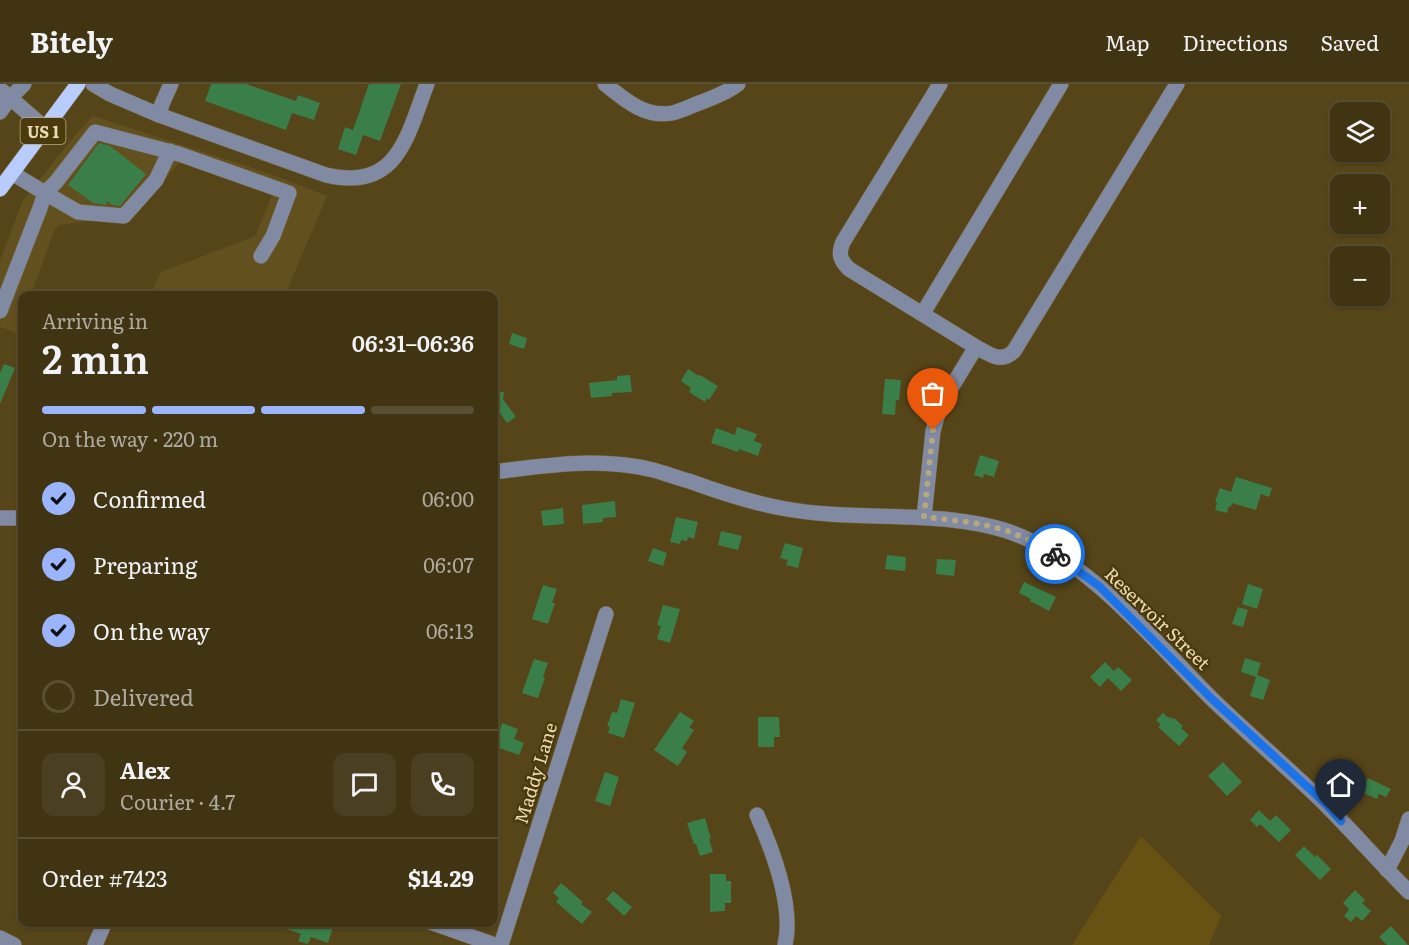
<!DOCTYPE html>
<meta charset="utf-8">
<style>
body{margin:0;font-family:Literata,serif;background:#4b3f21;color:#f1f3f6;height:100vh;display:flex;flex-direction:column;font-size:22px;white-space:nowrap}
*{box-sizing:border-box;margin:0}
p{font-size:20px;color:#aeaaa0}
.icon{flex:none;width:33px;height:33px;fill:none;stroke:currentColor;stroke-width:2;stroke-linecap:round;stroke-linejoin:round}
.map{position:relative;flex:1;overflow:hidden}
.sheet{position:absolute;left:18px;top:207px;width:480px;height:636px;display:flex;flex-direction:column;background:#403413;border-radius:12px;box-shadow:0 2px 4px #0004,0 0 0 2px #594f33}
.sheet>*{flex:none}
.tools{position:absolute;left:1330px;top:18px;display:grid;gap:12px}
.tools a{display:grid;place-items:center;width:60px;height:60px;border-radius:12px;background:#403413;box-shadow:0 2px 4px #0004,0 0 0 2px #594f33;font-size:30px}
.pin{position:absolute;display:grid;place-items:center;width:51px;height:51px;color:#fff;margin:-62px -26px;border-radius:50% 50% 50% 0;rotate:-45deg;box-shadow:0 0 6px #0007}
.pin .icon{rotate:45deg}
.courier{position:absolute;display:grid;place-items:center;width:60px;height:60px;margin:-30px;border:4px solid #1a73e8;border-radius:50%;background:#fff;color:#222;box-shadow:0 2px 8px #0007}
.head em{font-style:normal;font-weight:600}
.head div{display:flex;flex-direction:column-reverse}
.head{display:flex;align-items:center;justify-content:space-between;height:102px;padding:0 24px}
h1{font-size:39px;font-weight:600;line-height:45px}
.bar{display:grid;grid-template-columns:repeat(4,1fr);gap:9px 6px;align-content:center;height:72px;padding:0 24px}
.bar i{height:8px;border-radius:4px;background:#594f33}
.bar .active{background:#9bb5fd}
.bar p{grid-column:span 4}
.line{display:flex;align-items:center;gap:15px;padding:0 24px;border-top:2px solid #594f33}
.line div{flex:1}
.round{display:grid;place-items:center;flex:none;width:63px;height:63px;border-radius:12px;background:#4b3f21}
ol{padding:0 24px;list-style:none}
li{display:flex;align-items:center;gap:18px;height:66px}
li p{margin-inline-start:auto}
li .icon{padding:6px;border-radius:50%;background:#9bb5fd;color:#111;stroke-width:4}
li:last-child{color:#aeaaa0}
li i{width:33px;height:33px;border:3px solid #594f33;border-radius:50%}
header{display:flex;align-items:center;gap:36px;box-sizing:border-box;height:84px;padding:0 30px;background:#403413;border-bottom:2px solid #594f33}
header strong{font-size:28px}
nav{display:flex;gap:33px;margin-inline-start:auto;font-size:21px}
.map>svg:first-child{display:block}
.built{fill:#63501f}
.green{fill:#675214}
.building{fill:#3a7e49}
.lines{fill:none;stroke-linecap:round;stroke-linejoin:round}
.minor-casing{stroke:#746338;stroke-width:16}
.major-casing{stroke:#746338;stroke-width:16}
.minor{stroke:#818aa3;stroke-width:15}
.major{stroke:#b9ccfe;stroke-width:15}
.done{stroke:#b7a77e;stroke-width:6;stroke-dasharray:0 10.8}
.route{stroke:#1a73e8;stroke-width:8}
.labels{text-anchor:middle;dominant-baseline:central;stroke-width:5;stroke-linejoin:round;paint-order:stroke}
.shield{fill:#4b3a0c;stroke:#bbab82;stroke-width:1.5}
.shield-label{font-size:16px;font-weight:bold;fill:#ebdcb5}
.street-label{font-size:18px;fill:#ebdcb5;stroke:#4b3a0c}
</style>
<header>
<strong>Bitely</strong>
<nav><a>Map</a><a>Directions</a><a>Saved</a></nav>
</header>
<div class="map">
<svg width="1409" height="861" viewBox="0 0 1409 861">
<rect width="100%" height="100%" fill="#564519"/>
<!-- built -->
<path class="built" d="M93,32L265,88L327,112L285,211H150L161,188L253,153L256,150L273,109L181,77L133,132L58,141L54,147L31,211L22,212V236L18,249L0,243V176L23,116L78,48Z"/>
<!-- green -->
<path class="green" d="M1141,752L1221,832L1209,861H1072Z"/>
<!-- building -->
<g class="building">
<path d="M211,0H246L296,17L298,11L320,19L314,36L292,29L286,46L205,17Z"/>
<path d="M369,0H401L380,57L363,51L356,71L338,65L345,43L353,46Z"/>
<path d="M99,59L110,62L146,90L120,122L112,121L108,117L105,121L93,119L68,101Z"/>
<path d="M512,249L527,254L524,265L509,260Z"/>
<path d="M4,280L15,284L0,320V289Z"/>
<path d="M688,285L699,292L700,291L718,302L709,316L707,314L705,318L689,308L691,304L681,297Z"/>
<path d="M630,291L632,308L612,309V312L591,314L589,299L617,296V292Z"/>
<path d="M885,295L901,296L899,316H896L895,331L882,330Z"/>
<path d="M494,307L504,308L503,315L516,333L507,339L500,329H494Z"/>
<path d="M737,343L757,350L754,357L762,360L758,372L739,365L738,368L711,359L716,344L735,351Z"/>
<path d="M980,371L999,377L994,393L984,390L983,394L974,391Z"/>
<path d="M1236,393L1272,404L1269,413L1261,410L1256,426L1232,419L1231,423L1229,422L1227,429L1215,426L1217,419L1215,418L1220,404L1231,408Z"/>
<path d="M615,417L616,433L603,434V438L583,440L582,421Z"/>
<path d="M563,424L564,440L543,442L541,427Z"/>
<path d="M676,433L698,438L694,455L688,453L687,457L681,456L680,460L670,458Z"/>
<path d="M721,447L742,452L738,466L718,461Z"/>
<path d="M785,459L803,464L798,484L786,481L788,476L780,474Z"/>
<path d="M653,464L667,469L663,482L648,477Z"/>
<path d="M887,471L906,473L905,487L885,485Z"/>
<path d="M937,475L956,476L954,492L936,490Z"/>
<path d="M1024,498L1056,513L1049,527L1030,517L1031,515L1019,509Z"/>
<path d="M1248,500L1263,505L1257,525L1242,520Z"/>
<path d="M543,501L557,505L552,519H555L548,540L532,535Z"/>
<path d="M663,521L680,525L670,559L657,555L661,542L657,541Z"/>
<path d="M1238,523L1248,526L1243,543L1232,540Z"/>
<path d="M1245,574L1261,579L1257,591L1270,596L1263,616L1250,612L1256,593L1241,588Z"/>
<path d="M534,575L548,579L543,593L545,594L538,614L522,609Z"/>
<path d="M1105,578L1114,587L1118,583L1132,596L1121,607L1108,594L1100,603L1090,593Z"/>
<path d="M621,615L635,619L624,654L608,649L610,643L607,642L612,628L617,629Z"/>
<path d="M680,628L694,637L689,643L694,646L682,664L687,668L678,682L654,666Z"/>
<path d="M1163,629L1169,634L1170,633L1173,635L1174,634L1183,642L1181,644L1189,651L1179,662L1158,643L1161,641L1156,636Z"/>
<path d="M758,633H779L780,653H774V663H758Z"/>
<path d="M502,639L518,645L514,655L524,659L519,671L494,662Z"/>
<path d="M1223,678L1242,698L1227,712L1208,692Z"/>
<path d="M605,688L619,693L610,722L595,717Z"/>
<path d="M1368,694L1391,705L1386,713L1379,710L1377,715L1361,708Z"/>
<path d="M1259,726L1270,737L1276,731L1291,746L1279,758L1260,740L1257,743L1250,736Z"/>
<path d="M705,734L711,755H709L713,768L700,772L696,760H694L687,739Z"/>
<path d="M1304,762L1315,773L1317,771L1331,785L1320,796L1295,771Z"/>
<path d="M710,790H726V797H731V819H725V827L710,828Z"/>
<path d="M561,799L583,818L581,820L592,828L582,840L556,818L559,814L553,809Z"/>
<path d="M1355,806L1365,816L1362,819L1371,827L1362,837L1356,832L1351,838L1344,832L1349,825L1343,819Z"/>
<path d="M613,807L632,823L624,832L606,815Z"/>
<path d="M272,838H320L333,843L328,859L311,853L308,860L298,857L301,850L272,840Z"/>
<path d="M1391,842L1408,861H1387L1379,853Z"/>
</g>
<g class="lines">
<defs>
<g id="minor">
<path d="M93,0L110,10L159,31L326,91C398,108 407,52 427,0"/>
<path d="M605,0C625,16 645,34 672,29C682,27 691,22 699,19C712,14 727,9 738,0"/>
<path d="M940,0L843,158C838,170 840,176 849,185L976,263C989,270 1001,280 1014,267L1177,0"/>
<path d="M0,5L45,44"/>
<path d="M0,28L10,14L24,0"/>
<path d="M159,31L162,20L171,0"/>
<path d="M12,89L45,109L56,98L95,48L179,70L289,109L273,152L261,172"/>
<path d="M0,227L40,124L45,109L78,128L124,132L156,96L170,67"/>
<path d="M923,229L1061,0"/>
<path d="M494,388C546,381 600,373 653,386C665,389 677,394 689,397C719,408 749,418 781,424C837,435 895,430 952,436C970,438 987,441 1004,446C1086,472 1151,554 1210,613C1247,649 1287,683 1324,719C1353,748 1380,779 1409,808"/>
<path d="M924,433L933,347L940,322L976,263"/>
<path d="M0,434H22"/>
<path d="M757,731C773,767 794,822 785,861"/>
<path d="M1387,786L1402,757L1409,735"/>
<path d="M430,838L495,861"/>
<path d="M0,854L14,861"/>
<path d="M95,861L105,838"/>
<path d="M501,861L606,530"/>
</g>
<path id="major" d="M0,105L78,0"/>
</defs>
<!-- minor casing -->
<use href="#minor" class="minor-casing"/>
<!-- major casing -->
<use href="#major" class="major-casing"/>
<!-- minor -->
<use href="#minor" class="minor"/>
<!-- major -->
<use href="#major" class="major"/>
</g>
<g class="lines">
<!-- done -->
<path class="done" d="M933,346L924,433C951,436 978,438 1004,446C1022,452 1039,461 1055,470"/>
<!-- route -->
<path class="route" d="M1055,470L1099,502L1212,615L1326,720L1341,737"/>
</g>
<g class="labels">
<!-- shield labels -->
<rect class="shield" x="20.5" y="34" width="45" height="26" rx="4.5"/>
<g class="shield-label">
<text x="43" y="47">US 1</text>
</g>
<!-- street labels -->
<g class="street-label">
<text transform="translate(1158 534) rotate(44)">Reservoir Street</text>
<text transform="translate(535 689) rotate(-73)">Maddy Lane</text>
</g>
</g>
</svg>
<div class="tools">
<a><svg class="icon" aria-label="layers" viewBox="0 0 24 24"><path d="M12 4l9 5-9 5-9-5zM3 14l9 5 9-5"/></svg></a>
<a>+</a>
<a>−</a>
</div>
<div class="pin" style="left:933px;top:346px;background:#ea580c"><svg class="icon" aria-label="bag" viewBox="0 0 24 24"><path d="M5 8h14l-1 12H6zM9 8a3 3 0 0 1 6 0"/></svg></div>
<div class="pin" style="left:1341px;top:737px;background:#1f2937"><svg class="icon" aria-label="home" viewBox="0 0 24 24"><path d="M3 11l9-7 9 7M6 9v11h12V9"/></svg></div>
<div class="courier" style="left:1055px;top:470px"><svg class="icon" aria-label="bike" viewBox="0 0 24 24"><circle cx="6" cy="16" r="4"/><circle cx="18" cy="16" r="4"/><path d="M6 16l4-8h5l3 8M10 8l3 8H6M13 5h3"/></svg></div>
<section class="sheet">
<div class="head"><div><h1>2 min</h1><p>Arriving in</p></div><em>06:31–06:36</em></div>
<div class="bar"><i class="active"></i><i class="active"></i><i class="active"></i><i></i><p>On the way · 220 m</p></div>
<ol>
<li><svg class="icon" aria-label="check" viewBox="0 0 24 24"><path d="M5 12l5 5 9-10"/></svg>Confirmed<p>06:00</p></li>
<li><svg class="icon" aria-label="check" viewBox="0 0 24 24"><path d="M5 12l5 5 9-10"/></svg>Preparing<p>06:07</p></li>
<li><svg class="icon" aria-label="check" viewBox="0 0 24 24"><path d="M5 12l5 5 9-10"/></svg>On the way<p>06:13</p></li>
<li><i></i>Delivered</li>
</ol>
<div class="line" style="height:108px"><a class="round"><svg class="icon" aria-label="person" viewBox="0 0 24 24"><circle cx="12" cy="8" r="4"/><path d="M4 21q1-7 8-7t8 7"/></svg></a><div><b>Alex</b><p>Courier · 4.7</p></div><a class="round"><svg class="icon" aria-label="chat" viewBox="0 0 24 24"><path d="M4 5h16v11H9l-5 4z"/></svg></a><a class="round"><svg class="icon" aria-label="phone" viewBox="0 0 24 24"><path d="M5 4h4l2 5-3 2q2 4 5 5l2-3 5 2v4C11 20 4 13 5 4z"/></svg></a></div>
<div class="line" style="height:78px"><div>Order #7423</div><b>$14.29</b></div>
</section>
</div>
